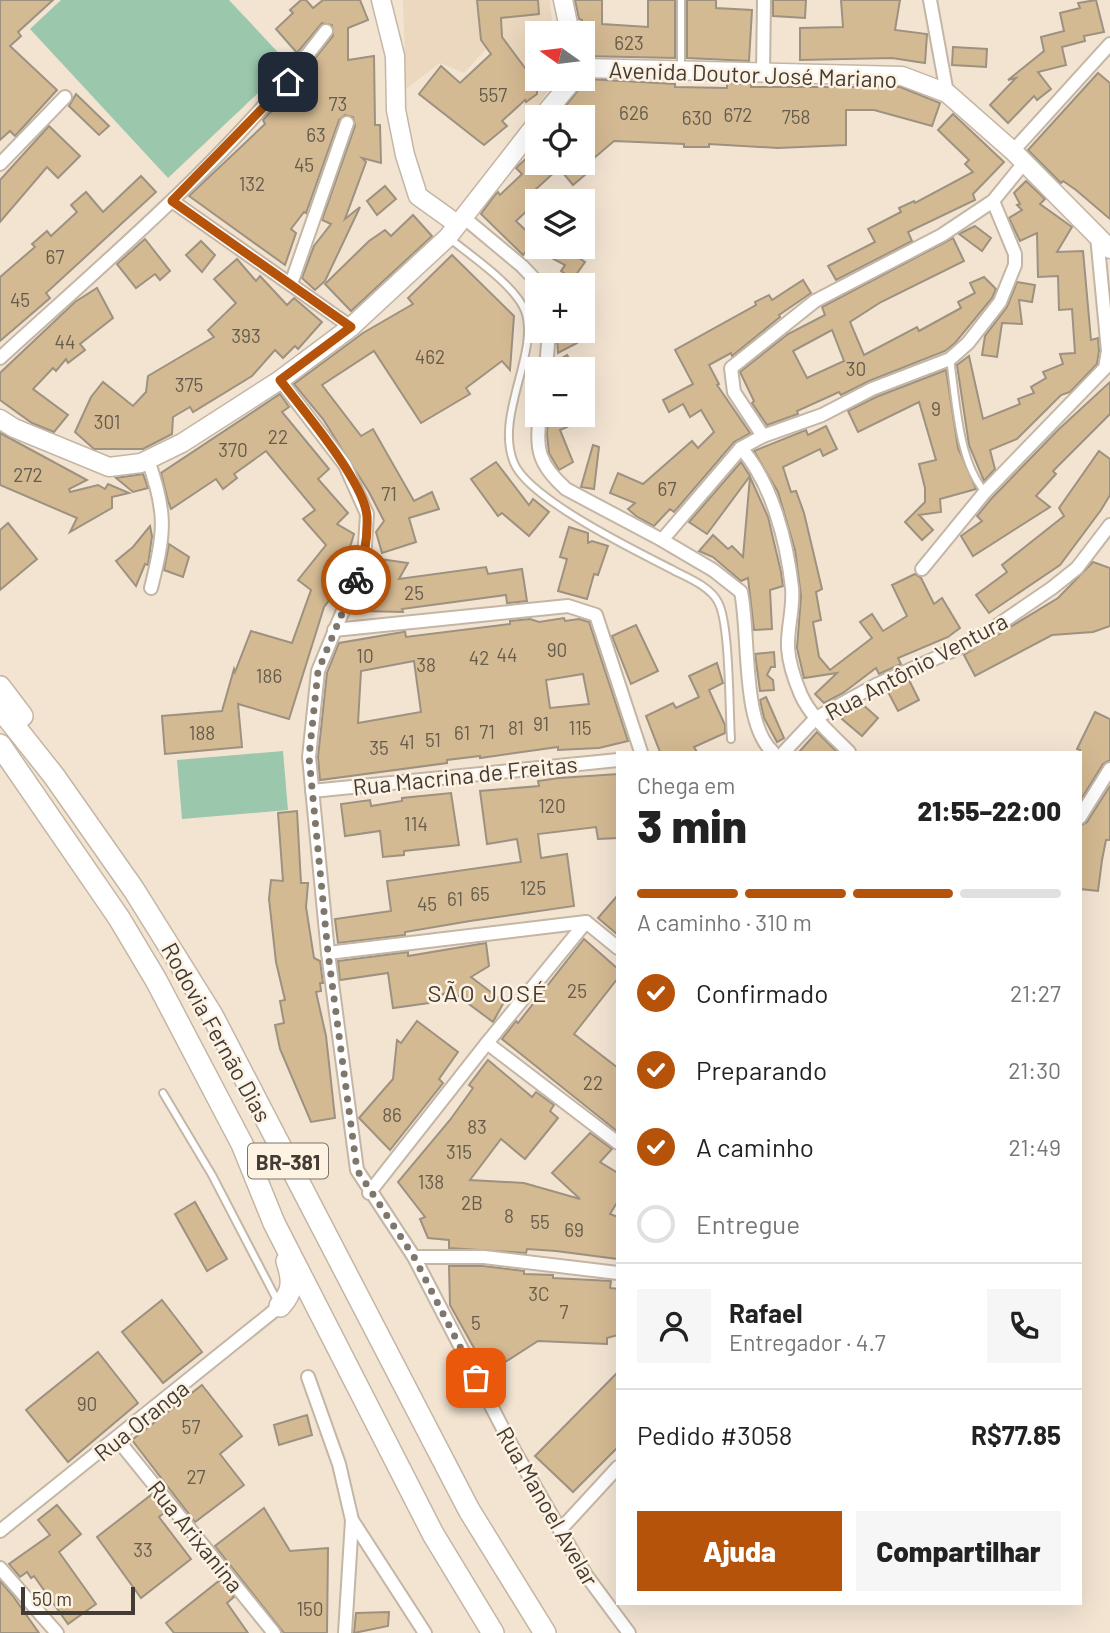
<!DOCTYPE html>
<html lang="pt">
<meta charset="utf-8">
<style>
body{margin:0;font-family:Barlow,sans-serif;background:#f6f6f6;color:#222;height:100vh;display:flex;flex-direction:column;font-size:26px;white-space:nowrap}
*{box-sizing:border-box;margin:0}
p{font-size:23px;color:#767676}
.icon{flex:none;width:38px;height:38px;fill:none;stroke:currentColor;stroke-width:2;stroke-linecap:round;stroke-linejoin:round}
.map{position:relative;flex:1;overflow:hidden}
.panel{position:absolute;left:616px;top:751px;width:466px;height:854px;display:flex;flex-direction:column;background:#fff;border-radius:0px;box-shadow:0 7px 28px #0002}
.panel>*{flex:none}
.needle{width:46px;rotate:284deg}
.buttons{position:absolute;left:525px;top:21px;display:grid;gap:14px}
.buttons a{display:grid;place-items:center;width:70px;height:70px;border-radius:0px;background:#fff;box-shadow:0 7px 28px #0002;font-size:35px}
.scale{position:absolute;left:21px;bottom:18px;width:114px;box-sizing:border-box;padding-left:7px;border:4px solid #423c35;border-top:0;font-size:19px;line-height:24px;white-space:nowrap;color:#423c35;-webkit-text-stroke:5px #fef2e3;paint-order:stroke}
.pin{position:absolute;display:grid;place-items:center;width:60px;height:60px;color:#fff;margin:-30px;border-radius:14px;box-shadow:0 4px 10px #0006}
.courier{position:absolute;display:grid;place-items:center;width:70px;height:70px;margin:-35px;border:5px solid #b45309;border-radius:50%;background:#fff;color:#222;box-shadow:0 2px 9px #0007}
.summary em{font-style:normal;font-weight:800}
.summary div{display:flex;flex-direction:column-reverse}
.summary{display:flex;align-items:center;justify-content:space-between;height:119px;padding:0 21px}
h1{font-size:46px;font-weight:800;line-height:52px}
.bar{display:grid;grid-template-columns:repeat(4,1fr);gap:10px 7px;align-content:center;height:84px;padding:0 21px}
.bar i{height:9px;border-radius:5px;background:#e0e0e0}
.bar .selected{background:#b45309}
.bar p{grid-column:span 4}
.line{display:flex;align-items:center;gap:18px;padding:0 21px;border-top:2px solid #e0e0e0}
.line div{flex:1}
.round{display:grid;place-items:center;flex:none;width:74px;height:74px;border-radius:0px;background:#f6f6f6}
ol{padding:0 21px;list-style:none}
li{display:flex;align-items:center;gap:21px;height:77px}
li p{margin-inline-start:auto}
li .icon{padding:7px;border-radius:50%;background:#b45309;color:#fff;stroke-width:4}
li:last-child{color:#767676}
li i{width:38px;height:38px;border:4px solid #e0e0e0;border-radius:50%}
.button{display:flex;gap:14px;margin-top:auto;padding:14px 21px}
.button a{flex:1;height:80px;border-radius:0px;background:#b45309;color:#fff;font-size:28px;font-weight:800;line-height:80px;text-align:center}
.button a+a{background:#f6f6f6;color:#222}
.map>svg:first-child{display:block}
.built{fill:#ebd8bf}
.green{fill:#9bc7ad}
.building{fill:#d4ba93;stroke:#9d9180;stroke-width:2;fill-rule:evenodd}
.lines{fill:none;stroke-linecap:round;stroke-linejoin:round}
.lane-casing{stroke:#c4b6a5;stroke-width:10}
.street-casing{stroke:#c4b6a5;stroke-width:16}
.secondary-casing{stroke:#c4b6a5;stroke-width:21}
.highway-casing{stroke:#c4b6a5;stroke-width:24}
.lane{stroke:#fff;stroke-width:6}
.street{stroke:#fff;stroke-width:12}
.secondary{stroke:#fff;stroke-width:18}
.highway{stroke:#fff;stroke-width:21}
.done{stroke:#80776c;stroke-width:7;stroke-dasharray:0 12.6}
.route{stroke:#b45309;stroke-width:9}
.labels{text-anchor:middle;dominant-baseline:central;stroke-width:5;stroke-linejoin:round;paint-order:stroke}
.number-label{font-size:19px;fill:#665c4c}
.shield{fill:#fef2e3;stroke:#7a7369;stroke-width:2}
.shield-label{font-size:21px;font-weight:bold;fill:#423c35}
.street-label{font-size:23px;fill:#423c35;stroke:#fef2e3}
.neighbourhood-label{font-size:24px;letter-spacing:2px;fill:#423c35;stroke:#fef2e3}
</style>
<div class="map">
<svg width="1110" height="1633" viewBox="0 0 1110 1633">
<rect width="100%" height="100%" fill="#f3e4d2"/>
<!-- built -->
<path class="built" d="M403,0H550L553,33H537V79H557L530,115L487,48L464,73L440,63L406,89Z"/>
<!-- green -->
<g class="green">
<path d="M61,0H229L289,64L168,178L30,29Z"/>
<path d="M283,751L288,810L182,819L177,760Z"/>
</g>
<!-- building -->
<g class="building">
<path d="M0,0H53L18,32L21,36L10,46L57,90L15,136L10,131L0,140Z"/>
<path d="M301,0H306L313,8L323,0H360L368,20L348,28V60L374,56L375,125H380L381,163L362,158L366,162L345,219L360,207L325,281L315,290L302,278L314,246L331,224L322,220L355,126L353,117L345,115L339,120L306,213L304,212L291,229L296,233L285,265L189,196L265,124L263,120L311,69L309,66L333,36L332,25L322,23L297,53L276,29L293,13L290,10Z"/>
<path d="M477,0H538L539,14L501,18L502,37L537,84V94L526,102L525,100L502,121L507,126L484,145L419,94L441,66L460,83L491,54L481,40Z"/>
<path d="M575,0H602V24L648,27V0H675V58L583,56L582,20L579,19Z"/>
<path d="M687,0H716V8L752,10L749,61L687,58Z"/>
<path d="M773,0H806L805,18L773,16Z"/>
<path d="M841,0H900L895,30L927,34L925,63L892,58L800,60V28L843,27Z"/>
<path d="M1096,0L1104,32L1084,36L1085,41L1062,47L1066,65L1038,72L1051,89L1037,100L1034,96L1008,123L990,105L1016,78L1008,80L1044,51L1041,37L1064,31L1060,13L1080,8L1078,3Z"/>
<path d="M953,47L987,49L986,67L952,65Z"/>
<path d="M1098,73L1110,83V219L1076,190L1063,181L1061,183L1028,150Z"/>
<path d="M587,79L675,84V87L727,88V83L751,84V87H900L940,103L932,126L874,110H846V145L778,148L709,144V147H684V144L614,141L587,164L592,169L573,185L559,168L535,190L542,197L516,221L536,240L523,255L481,214L495,195L498,192L500,195L522,174L516,168L537,148V163H583V117H557Z"/>
<path d="M76,94L109,126L99,135L69,106Z"/>
<path d="M953,114L1004,162L973,194L975,200L908,232L912,241L836,280L828,266L875,242L868,229L901,212L899,208L914,201L915,203L973,172L965,164L969,160L938,130Z"/>
<path d="M49,126L80,156L58,178L47,167L0,222V180Z"/>
<path d="M141,176L156,192L46,293L50,298L0,341V277L35,247L32,244L47,231L51,236L77,212L71,205L86,192L103,212Z"/>
<path d="M1026,181L1045,199L1040,204L1072,227L1057,252L1083,251L1091,340L1098,338L1099,351L1097,364L1070,392L1061,395L1017,439L990,450L995,469L984,481L969,445L957,365L969,356L983,419L1020,404L1018,399L1034,393L1031,387L1046,378L1043,372L1063,364L1060,354L1075,353L1072,309L1059,310L1058,276L1038,277L1037,233L1020,241L1009,218L1022,210L1017,205L1020,204L1014,193Z"/>
<path d="M385,186L396,199L377,215L367,201Z"/>
<path d="M413,215L432,236L351,311L325,284L369,241L385,230L391,236Z"/>
<path d="M975,226L991,238L982,251L959,234Z"/>
<path d="M953,238L964,261L881,302L850,322L864,355L917,327L919,331L961,308L958,302L975,293L970,283L984,277L996,289L992,298L955,343L945,351L869,381L841,395L839,392L797,411L798,414L767,425L752,403L754,401L740,372L788,334L825,315L822,307ZM832,330L844,361L807,378L793,351Z"/>
<path d="M145,239L170,271L160,280L155,274L136,288L117,264Z"/>
<path d="M201,241L215,255L202,272L186,255Z"/>
<path d="M531,247H562L585,262L573,279L561,271L565,265Z"/>
<path d="M452,255L514,316L510,370L502,361L466,388L470,394L421,423L374,351L322,385L361,436L373,429L414,501L432,492L439,509L409,518L416,542L382,553L376,532L384,521L369,492L323,419L294,384L363,333L413,304L408,298Z"/>
<path d="M237,259L256,281L260,276L287,305L294,298L322,322L298,349L295,346L283,358L275,350L252,376L193,412L190,407L173,417L172,434L143,449H94L75,432L91,397L103,382L133,406L146,392L148,376L214,337L208,330L236,303L214,279Z"/>
<path d="M803,280L811,293L779,315L780,317L732,356L731,353L709,365L719,384L717,385L750,433L734,442L674,512L670,509L654,526L636,516L628,509L635,503L610,493L618,473L643,484L692,441L698,448L714,432L701,410L690,417L683,404L669,412L663,400L693,384L675,350L756,305L755,302L769,295L772,300Z"/>
<path d="M1017,282L1035,285L1032,302L1019,300L1022,324L1002,323L997,357L982,355L985,336L1007,307Z"/>
<path d="M97,288L113,318L80,344L85,350L68,363L66,359L56,371L53,368L33,389L68,415L54,432L32,423L0,400V373L75,302Z"/>
<path d="M570,331L577,343L558,353L557,337Z"/>
<path d="M567,355L575,369H555V362Z"/>
<path d="M946,370L958,448L976,489L940,499L941,512L919,515L933,530L922,540L905,522L925,502V488L919,464L936,460L919,402L858,432L848,411L876,397Z"/>
<path d="M1110,382V414L1053,471L1056,474L1036,496L1050,507L973,556L961,536L982,521L977,516L992,498L1058,430Z"/>
<path d="M280,394L289,407L282,412L329,469L318,479L348,513L337,524L354,534L340,581L343,583L324,607L289,719L238,704L242,747L165,754L162,716L222,711L234,669L235,672L251,631L292,643L311,590L298,580L326,545L303,519L315,510L266,451L234,474L237,478L223,489L216,479L171,509L168,501L161,473Z"/>
<path d="M560,415L567,427L560,430L573,462L559,470L549,453L547,434L548,421Z"/>
<path d="M826,426L837,449L823,456L820,449L783,467L791,492L796,491L804,513L822,589L816,592L821,620L813,622L819,657L830,670L872,638L860,622L872,614L883,631L907,616L892,585L915,574L921,578L934,604L942,598L960,628L948,637L898,658L901,664L879,674L876,668L843,693L824,703L815,694L837,673L804,678L797,648L801,596L795,550L778,492L754,451L806,430L808,435Z"/>
<path d="M0,433L87,480L69,489L70,492L98,485L105,489L108,484L129,493L112,497V508L70,532L77,518L0,485Z"/>
<path d="M593,445L599,447L594,489L581,487Z"/>
<path d="M1099,451L1110,459V495L1101,510L1060,565L989,613L976,595L1007,572L1002,565L1064,516L1059,508Z"/>
<path d="M496,462L529,505L533,499L549,512L529,536L502,513L498,516L471,479Z"/>
<path d="M741,462L750,476L707,534L689,522Z"/>
<path d="M143,474L148,488L133,492L116,478Z"/>
<path d="M750,477L768,517L781,572L783,586L770,590L772,629L754,630L748,578L741,581L713,557L699,551L713,535L728,549L732,546L743,557Z"/>
<path d="M8,523L37,559L0,590V530Z"/>
<path d="M150,526L152,536L148,565L145,564L136,586L116,561L133,547Z"/>
<path d="M569,527L588,533V543L592,541L608,546L598,575L594,574L587,599L558,591L567,559L560,557Z"/>
<path d="M169,544L189,557L183,577L164,570Z"/>
<path d="M373,558L408,563L399,579L486,567L488,574L522,569L527,601L507,603L506,595L402,609L403,612L360,611L361,591L368,590Z"/>
<path d="M1093,562L1110,568V626L1093,632L1052,635L975,676L964,655L1058,598Z"/>
<path d="M564,618L565,621L579,619L589,622L628,741L599,748L558,750V747L480,758V756L447,760V763L320,780L318,757L327,673L339,643L403,632L405,631L406,637L510,624V621L530,619L539,622ZM414,661L421,712L358,723L361,671ZM583,674L589,704L550,708L546,680Z"/>
<path d="M636,625L658,671L631,684L612,636Z"/>
<path d="M774,652L775,667H771L767,675L773,680L774,690L760,691L755,654Z"/>
<path d="M717,663L723,683L709,690L725,725V733L694,747L697,752H660L646,716L673,703L676,708L699,697L689,676Z"/>
<path d="M909,680L919,700L898,711L887,690Z"/>
<path d="M766,697L784,738L777,742L764,718L760,700Z"/>
<path d="M861,703L878,718L862,736L842,719L848,711Z"/>
<path d="M1095,712L1110,719V760L1103,764L1080,801V750L1077,749Z"/>
<path d="M817,732L837,752H799Z"/>
<path d="M618,774V838L598,839L596,827L538,834L541,858L567,854L574,906L470,921L405,932V935L338,943L335,919L391,911L387,881L521,862L517,839L487,844L480,791L539,786L538,781L559,778Z"/>
<path d="M1110,786V840H1106L1102,860L1098,891L1080,889V826L1087,822Z"/>
<path d="M451,793L459,845L404,851V855L383,857L380,831L345,836L341,804L370,800L371,806L402,801V798Z"/>
<path d="M297,811L301,883H308L306,907L314,958L320,961L323,983H320L321,991L316,992L326,1036L335,1118L311,1122L280,1049L275,1025L284,1023L280,1001L285,1000L276,962L269,899L271,880L283,881L278,813Z"/>
<path d="M618,895V935L598,918Z"/>
<path d="M584,939L618,969V978L574,1034L618,1068V1132L502,1039L516,1021L518,1023Z"/>
<path d="M486,943L489,966L471,977L504,1002L493,1022L450,990L429,1003L393,1008L388,973L340,980L338,961L408,952V956Z"/>
<path d="M417,1021L458,1052L439,1079L443,1083L390,1150L359,1118L393,1079L397,1040L401,1043Z"/>
<path d="M488,1060L532,1097L536,1092L554,1105L550,1111L558,1118L525,1159L501,1139L470,1180L524,1183L580,1199L552,1173L590,1133L612,1149L600,1162L618,1173V1201L610,1214L618,1217V1259L556,1251L527,1249L526,1253L449,1248V1240L428,1238L420,1219L425,1217L398,1182L450,1120L473,1088L469,1085Z"/>
<path d="M195,1202L227,1259L207,1271L175,1214Z"/>
<path d="M449,1266H483L524,1271V1274L553,1275V1278L611,1281L610,1288L618,1289V1335L607,1338V1344L538,1341L488,1373L450,1305Z"/>
<path d="M162,1300L202,1352L163,1383L122,1332Z"/>
<path d="M98,1352L138,1403L68,1462L26,1410Z"/>
<path d="M618,1372V1447L573,1492L535,1456Z"/>
<path d="M202,1385L242,1436L220,1454L244,1485L195,1522L132,1440Z"/>
<path d="M307,1415L312,1435L279,1445L274,1425Z"/>
<path d="M151,1495L165,1512L159,1517L191,1559L141,1598L97,1537Z"/>
<path d="M57,1505L81,1534L59,1552L96,1604L68,1624L34,1576L31,1578L27,1572L20,1577L9,1564L50,1535L38,1520Z"/>
<path d="M264,1508L290,1551L328,1548L327,1633H284L215,1546Z"/>
<path d="M220,1580L234,1597L227,1603L248,1633H174L166,1623Z"/>
<path d="M0,1581L13,1596L39,1633H0Z"/>
<path d="M389,1612L388,1626L354,1633L356,1613Z"/>
</g>
<g class="lines">
<defs>
<g id="lane">
<path d="M681,68V0"/>
<path d="M449,238C470,255 516,286 525,311C540,352 494,416 514,463C529,499 634,550 671,569C686,577 710,586 718,602C730,623 729,710 731,739"/>
<path d="M950,359C956,399 958,461 985,492"/>
<path d="M163,1093L212,1175L278,1302"/>
</g>
<g id="street">
<path d="M930,0L947,93"/>
<path d="M763,74L764,0"/>
<path d="M1013,151L1110,44"/>
<path d="M0,164L65,97"/>
<path d="M172,201L351,327"/>
<path d="M462,216L522,266L540,285"/>
<path d="M291,284L347,123"/>
<path d="M0,358C113,255 233,154 326,31"/>
<path d="M546,369L549,331"/>
<path d="M280,380L345,465L367,514L364,560L318,671L309,757L328,953L357,1170L414,1257L514,1450L586,1575L629,1633"/>
<path d="M540,415C535,449 539,465 566,489L662,540L713,570L741,592C750,633 741,724 773,752"/>
<path d="M763,436L734,392L731,368L815,301L942,235L993,201L1024,163"/>
<path d="M741,448C772,483 787,542 792,588C794,608 787,628 788,648C789,663 795,681 801,695C811,717 832,735 849,752"/>
<path d="M148,460C167,513 165,533 151,588"/>
<path d="M662,540L741,448L763,436L822,415L872,389L950,359L968,343L1000,302L1015,265V254L993,201"/>
<path d="M922,569L985,492L1105,368L1108,351L1097,236"/>
<path d="M334,630L568,606L596,615L641,752"/>
<path d="M784,752L816,718L876,685L976,640L1052,588L1077,568L1110,525"/>
<path d="M312,791L618,760"/>
<path d="M1080,817L1110,769"/>
<path d="M328,953L586,922L618,948"/>
<path d="M487,1043L618,1143"/>
<path d="M369,1193L487,1043L586,922"/>
<path d="M414,1257H484L618,1273"/>
<path d="M308,1377L339,1464L352,1520L345,1633"/>
<path d="M117,1439L274,1633"/>
<path d="M352,1520L425,1633"/>
<path d="M560,1530L618,1467"/>
<path d="M0,1531L280,1306"/>
<path d="M0,1568L57,1633"/>
</g>
<g id="secondary">
<path d="M381,0L395,56L396,110L405,155L418,196L457,224"/>
<path d="M563,0L570,33"/>
<path d="M583,68L902,76L947,93L1013,151L1110,249"/>
<path d="M542,117L574,79"/>
<path d="M0,419L14,428L109,467L141,463L182,443L280,380L351,327L448,237L537,123"/>
</g>
<g id="highway">
<path d="M0,687L22,716"/>
<path d="M0,708L54,776L134,890L212,1015L469,1510L545,1633"/>
<path d="M0,745L119,918L156,980L242,1144L274,1223L433,1534L493,1633"/>
<path d="M280,1306C294,1291 293,1280 287,1261"/>
</g>
</defs>
<!-- lane casing -->
<use href="#lane" class="lane-casing"/>
<!-- street casing -->
<use href="#street" class="street-casing"/>
<!-- secondary casing -->
<use href="#secondary" class="secondary-casing"/>
<!-- highway casing -->
<use href="#highway" class="highway-casing"/>
<!-- lane -->
<use href="#lane" class="lane"/>
<!-- street -->
<use href="#street" class="street"/>
<!-- secondary -->
<use href="#secondary" class="secondary"/>
<!-- highway -->
<use href="#highway" class="highway"/>
</g>
<g class="lines">
<!-- done -->
<path class="done" d="M356,580L318,671L309,757L328,953L357,1170L414,1257L476,1378"/>
<!-- route -->
<path class="route" d="M288,82L172,201L351,327L280,380C303,410 364,481 367,516C368,539 364,560 356,580"/>
</g>
<g class="labels">
<!-- number labels -->
<g class="number-label">
<text x="629" y="42">623</text>
<text x="493" y="94">557</text>
<text x="338" y="103">73</text>
<text x="634" y="112">626</text>
<text x="738" y="114">672</text>
<text x="796" y="116">758</text>
<text x="697" y="117">630</text>
<text x="316" y="134">63</text>
<text x="304" y="164">45</text>
<text x="252" y="183">132</text>
<text x="55" y="256">67</text>
<text x="20" y="299">45</text>
<text x="246" y="335">393</text>
<text x="65" y="341">44</text>
<text x="430" y="356">462</text>
<text x="856" y="368">30</text>
<text x="189" y="384">375</text>
<text x="936" y="408">9</text>
<text x="107" y="421">301</text>
<text x="278" y="436">22</text>
<text x="233" y="449">370</text>
<text x="28" y="474">272</text>
<text x="667" y="488">67</text>
<text x="389" y="493">71</text>
<text x="414" y="592">25</text>
<text x="557" y="649">90</text>
<text x="507" y="654">44</text>
<text x="365" y="655">10</text>
<text x="479" y="657">42</text>
<text x="426" y="664">38</text>
<text x="269" y="675">186</text>
<text x="541" y="723">91</text>
<text x="516" y="727">81</text>
<text x="580" y="727">115</text>
<text x="487" y="731">71</text>
<text x="202" y="732">188</text>
<text x="462" y="732">61</text>
<text x="433" y="739">51</text>
<text x="407" y="741">41</text>
<text x="379" y="747">35</text>
<text x="552" y="805">120</text>
<text x="416" y="823">114</text>
<text x="533" y="887">125</text>
<text x="480" y="893">65</text>
<text x="455" y="898">61</text>
<text x="427" y="903">45</text>
<text x="577" y="990">25</text>
<text x="593" y="1082">22</text>
<text x="392" y="1114">86</text>
<text x="477" y="1126">83</text>
<text x="459" y="1151">315</text>
<text x="431" y="1181">138</text>
<text x="472" y="1202">2B</text>
<text x="509" y="1215">8</text>
<text x="540" y="1221">55</text>
<text x="574" y="1229">69</text>
<text x="539" y="1293">3C</text>
<text x="564" y="1311">7</text>
<text x="476" y="1322">5</text>
<text x="87" y="1403">90</text>
<text x="191" y="1426">57</text>
<text x="196" y="1476">27</text>
<text x="143" y="1549">33</text>
<text x="310" y="1608">150</text>
</g>
<!-- shield labels -->
<rect class="shield" x="248" y="1143.5" width="80" height="35" rx="5"/>
<g class="shield-label">
<text x="288" y="1161">BR-381</text>
</g>
<!-- street labels -->
<g class="street-label">
<text transform="translate(753 74) rotate(2)">Avenida Doutor José Mariano</text>
<text transform="translate(916 666) rotate(-28)">Rua Antônio Ventura</text>
<text transform="translate(465 775) rotate(-6)">Rua Macrina de Freitas</text>
<text transform="translate(217 1032) rotate(61)">Rodovia Fernão Dias</text>
<text transform="translate(141 1420) rotate(-39)">Rua Oranga</text>
<text transform="translate(548 1506) rotate(60)">Rua Manoel Avelar</text>
<text transform="translate(196 1536) rotate(51)">Rua Arixanina</text>
</g>
<!-- neighbourhood labels -->
<g class="neighbourhood-label">
<text x="488" y="992">SÃO JOSÉ</text>
</g>
</g>
</svg>
<div class="buttons">
<a><svg class="needle" viewBox="-14 -14 28 28"><path d="M0-13l5 13h-10z" fill="#e53935"/><path d="M0 13l5-13h-10z" fill="#767676"/></svg></a>
<a><svg class="icon" aria-label="locate" viewBox="0 0 24 24"><circle cx="12" cy="12" r="6"/><path d="M12 2v4M12 18v4M2 12h4M18 12h4"/></svg></a>
<a><svg class="icon" aria-label="layers" viewBox="0 0 24 24"><path d="M12 4l9 5-9 5-9-5zM3 14l9 5 9-5"/></svg></a>
<a>+</a>
<a>−</a>
</div>
<div class="scale">50 m</div>
<div class="pin" style="left:476px;top:1378px;background:#ea580c"><svg class="icon" aria-label="bag" viewBox="0 0 24 24"><path d="M5 8h14l-1 12H6zM9 8a3 3 0 0 1 6 0"/></svg></div>
<div class="pin" style="left:288px;top:82px;background:#1f2937"><svg class="icon" aria-label="home" viewBox="0 0 24 24"><path d="M3 11l9-7 9 7M6 9v11h12V9"/></svg></div>
<div class="courier" style="left:356px;top:580px"><svg class="icon" aria-label="bike" viewBox="0 0 24 24"><circle cx="6" cy="16" r="4"/><circle cx="18" cy="16" r="4"/><path d="M6 16l4-8h5l3 8M10 8l3 8H6M13 5h3"/></svg></div>
<section class="panel">
<div class="summary"><div><h1>3 min</h1><p>Chega em</p></div><em>21:55–22:00</em></div>
<div class="bar"><i class="selected"></i><i class="selected"></i><i class="selected"></i><i></i><p>A caminho · 310 m</p></div>
<ol>
<li><svg class="icon" aria-label="check" viewBox="0 0 24 24"><path d="M5 12l5 5 9-10"/></svg>Confirmado<p>21:27</p></li>
<li><svg class="icon" aria-label="check" viewBox="0 0 24 24"><path d="M5 12l5 5 9-10"/></svg>Preparando<p>21:30</p></li>
<li><svg class="icon" aria-label="check" viewBox="0 0 24 24"><path d="M5 12l5 5 9-10"/></svg>A caminho<p>21:49</p></li>
<li><i></i>Entregue</li>
</ol>
<div class="line" style="height:126px"><a class="round"><svg class="icon" aria-label="person" viewBox="0 0 24 24"><circle cx="12" cy="8" r="4"/><path d="M4 21q1-7 8-7t8 7"/></svg></a><div><b>Rafael</b><p>Entregador · 4.7</p></div><a class="round"><svg class="icon" aria-label="phone" viewBox="0 0 24 24"><path d="M5 4h4l2 5-3 2q2 4 5 5l2-3 5 2v4C11 20 4 13 5 4z"/></svg></a></div>
<div class="line" style="height:91px"><div>Pedido #3058</div><b>R$77.85</b></div>
<div class="button"><a>Ajuda</a><a>Compartilhar</a></div>
</section>
</div>
